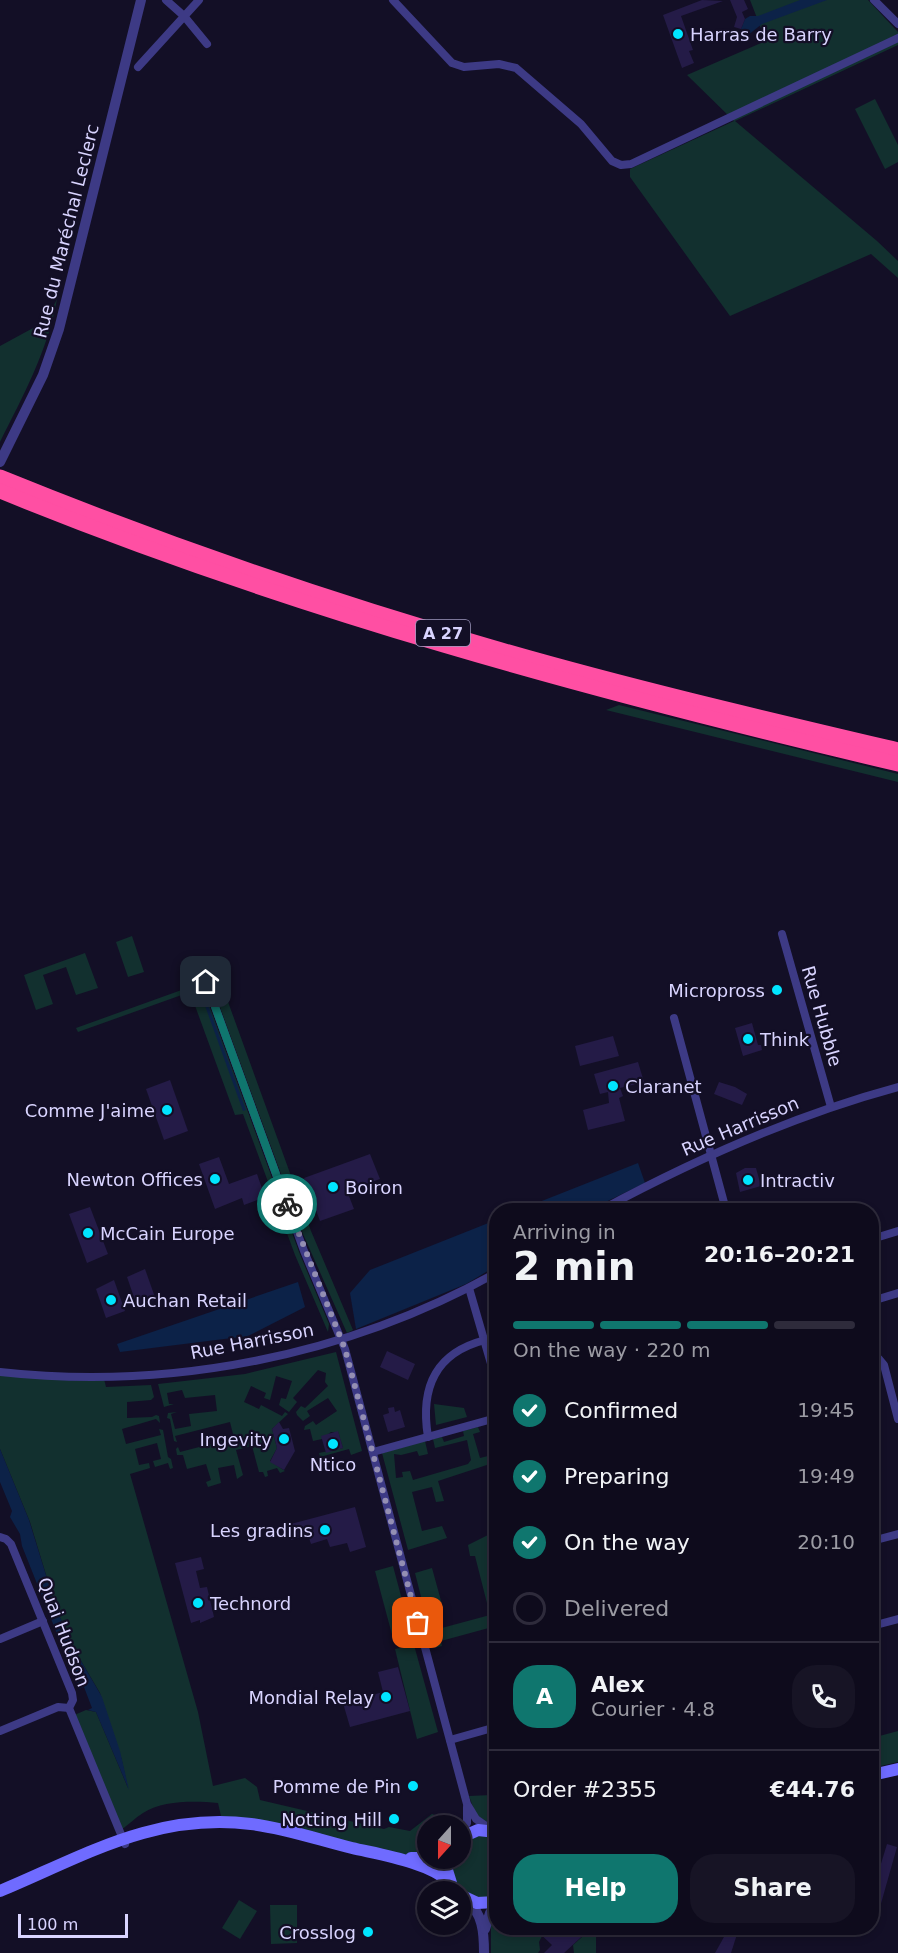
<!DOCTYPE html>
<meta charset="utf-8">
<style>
body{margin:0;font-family:"DejaVu Sans",sans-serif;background:#171425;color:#f1f3f6;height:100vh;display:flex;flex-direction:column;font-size:22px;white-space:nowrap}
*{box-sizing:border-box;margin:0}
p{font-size:20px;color:#9b9ba3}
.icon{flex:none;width:33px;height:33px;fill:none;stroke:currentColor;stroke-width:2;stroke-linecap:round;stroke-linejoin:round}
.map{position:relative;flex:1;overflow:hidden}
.details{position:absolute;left:489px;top:1203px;width:390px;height:732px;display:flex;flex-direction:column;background:#0e0b1c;border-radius:24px;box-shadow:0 3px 9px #0003,0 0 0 2px #2e2b3b}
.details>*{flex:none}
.needle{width:39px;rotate:201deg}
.buttons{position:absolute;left:417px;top:1815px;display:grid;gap:12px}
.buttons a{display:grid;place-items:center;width:54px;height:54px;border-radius:50%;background:#0e0b1c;box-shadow:0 3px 9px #0003,0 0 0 2px #2e2b3b;font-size:30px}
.scale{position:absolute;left:18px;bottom:15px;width:110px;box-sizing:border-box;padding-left:6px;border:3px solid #d9d4ff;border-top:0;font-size:16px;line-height:21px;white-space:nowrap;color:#d9d4ff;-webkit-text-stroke:4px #130f26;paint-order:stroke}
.pin{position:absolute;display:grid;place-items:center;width:51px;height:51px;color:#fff;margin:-26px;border-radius:12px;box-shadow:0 3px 9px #0006}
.courier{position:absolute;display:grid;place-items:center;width:60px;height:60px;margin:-30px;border:4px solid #0f766e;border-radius:50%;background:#fff;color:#222;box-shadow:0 2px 8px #0007}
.head em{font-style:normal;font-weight:700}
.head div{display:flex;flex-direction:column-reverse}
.head{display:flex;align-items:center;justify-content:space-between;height:102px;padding:0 24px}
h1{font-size:39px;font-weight:700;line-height:45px}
.bar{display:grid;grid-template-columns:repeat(4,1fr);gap:9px 6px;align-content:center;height:72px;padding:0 24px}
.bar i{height:8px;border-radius:4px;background:#2e2b3b}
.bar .selected{background:#0f766e}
.bar p{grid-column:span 4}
.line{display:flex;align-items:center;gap:15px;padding:0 24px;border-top:2px solid #2e2b3b}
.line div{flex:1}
.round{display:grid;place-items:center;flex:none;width:63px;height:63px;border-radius:24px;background:#171425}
ol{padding:0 24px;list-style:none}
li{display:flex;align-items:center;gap:18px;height:66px}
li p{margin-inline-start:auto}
li .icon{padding:6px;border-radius:50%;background:#0f766e;color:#fff;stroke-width:4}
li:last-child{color:#9b9ba3}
li i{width:33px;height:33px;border:3px solid #2e2b3b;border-radius:50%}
.action{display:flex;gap:12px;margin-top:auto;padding:12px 24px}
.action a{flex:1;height:69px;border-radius:24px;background:#0f766e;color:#fff;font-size:24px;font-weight:700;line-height:69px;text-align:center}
.action a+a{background:#171425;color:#f1f3f6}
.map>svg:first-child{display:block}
.green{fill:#12302f}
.water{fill:#0c2248}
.building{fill:#241b47}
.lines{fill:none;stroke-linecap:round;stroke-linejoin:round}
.minor{stroke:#3d3a85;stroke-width:8}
.tertiary{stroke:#3d3a85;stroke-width:10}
.secondary{stroke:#6f6bff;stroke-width:12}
.motorway{stroke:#ff4fa3;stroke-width:15}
.done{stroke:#948fb3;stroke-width:6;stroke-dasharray:0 10.8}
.route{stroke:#0f766e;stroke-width:8}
.poi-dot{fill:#00e5ff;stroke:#130f26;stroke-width:2}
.labels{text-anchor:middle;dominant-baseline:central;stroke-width:4.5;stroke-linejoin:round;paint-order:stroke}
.shield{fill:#130f26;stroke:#9e99be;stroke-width:1.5}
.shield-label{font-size:16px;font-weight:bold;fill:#d9d4ff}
.poi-label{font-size:18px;fill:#d9d4ff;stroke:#130f26;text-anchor:end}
.street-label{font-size:18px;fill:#d9d4ff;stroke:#130f26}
</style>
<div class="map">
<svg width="898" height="1953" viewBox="0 0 898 1953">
<rect width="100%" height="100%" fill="#130f26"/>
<!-- green -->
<g class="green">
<path d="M750,0H868L898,32V45L735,121L877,241L898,261V278L871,254L730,316L630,177V169L734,121L687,75L766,41Z"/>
<path d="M875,99L898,145V162L885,169L855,109Z"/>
<path d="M57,299C48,350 23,396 0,442V346L46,321Z"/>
<path d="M619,705L898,774V782L606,710Z"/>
<path d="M132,936L144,972L128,977L116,942Z"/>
<path d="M85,953L98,988L76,995L66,967L43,975L53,1004L36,1010L24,975Z"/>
<path d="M219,977L311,1231L353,1330L347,1333L303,1234L210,980Z"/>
<path d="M201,983L299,1252L329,1324L328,1332L295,1255L243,1114L235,1115L190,992L78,1032L76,1028Z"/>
<path d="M336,1352L362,1451L351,1455L349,1449L320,1457L319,1453L343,1448L338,1432H331L322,1439L313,1441L310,1429L304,1430L305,1426L313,1421L316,1425L337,1411L328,1398L307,1411L310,1416L303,1421L297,1415L296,1412L301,1406L305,1408L328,1386L325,1382L326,1373L318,1370L293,1398L297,1402L289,1412L279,1405L281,1398L286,1399L292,1381L276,1376L270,1400L264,1398L266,1393L251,1386L244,1402L259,1409L261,1405L282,1416L285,1412L288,1414L272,1429L277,1448L270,1461L285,1471L280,1473L277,1468L267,1471L268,1476L265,1477L263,1472H259L252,1446L236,1450L243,1475L237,1479L234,1465L218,1468L221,1483L208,1487L206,1482L211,1480L206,1464L187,1469L183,1455H177L176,1449L178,1447L180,1452L234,1438L230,1422L175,1436L177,1442L174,1441L170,1419L167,1418L168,1413L177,1412L171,1414L175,1429L191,1426L189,1414L217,1411L215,1395L185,1398L182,1390L167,1393L169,1404H174L164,1407L158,1384L245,1374Z"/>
<path d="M0,1372L104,1379L106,1387L151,1385L154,1397L151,1400L127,1402V1418L152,1417L156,1415L159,1416L160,1423L156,1419L122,1429L126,1444L161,1435L159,1429L163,1430L168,1457L171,1459L173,1468L170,1469L168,1463L155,1467L153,1461L161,1459L157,1443L135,1449L139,1465L149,1463L150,1468L130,1474L198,1712L213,1786L245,1778L257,1787L260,1800L384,1829L389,1827L410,1831L432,1814L457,1822L460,1825L428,1826L427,1857L397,1854L221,1816L218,1803C195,1801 163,1800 143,1813C135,1818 128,1825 120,1831L72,1716L86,1710L96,1712L128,1788L121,1757L100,1693L77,1654L57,1611L30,1522L0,1449Z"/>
<path d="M434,1404L464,1408L467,1417L436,1425Z"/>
<path d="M478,1427L480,1432L473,1434L480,1458L496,1454V1462L438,1481L444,1501L436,1502L432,1487L412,1492L422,1531L442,1526L447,1538L408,1550L382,1453L425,1441L428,1454L419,1456L417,1451L401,1455L394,1454L396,1478L403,1477L402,1472L410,1471L413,1480L468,1464L471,1460L467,1440L435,1448L433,1439L442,1437L444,1442L464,1436L463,1431Z"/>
<path d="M496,1531V1626L441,1641L442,1646L434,1648L415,1573L432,1568L443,1608L433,1611L438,1629L490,1615L475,1556H470L468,1545Z"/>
<path d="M393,1566L412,1637L394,1642L375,1571Z"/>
<path d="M414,1645L438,1732L417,1739L395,1649Z"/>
<path d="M898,1731V1762L872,1768V1738Z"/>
<path d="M491,1795L496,1797V1827L476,1815L469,1796Z"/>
<path d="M474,1835L496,1836V1898L482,1900L461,1891L454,1882L452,1859L460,1858L461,1844Z"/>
<path d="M239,1900L257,1911L240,1939L222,1928Z"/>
<path d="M270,1905H297V1943L271,1944Z"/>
<path d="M496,1918V1928H533L542,1936L539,1942L540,1950L538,1953H491V1923Z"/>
<path d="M592,1928L596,1936V1953H574L573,1945Z"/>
</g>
<!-- water -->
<g class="water">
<path d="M800,0H827L762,24L748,35L741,29L745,19L750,16H758Z"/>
<path d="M202,988L246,1110L243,1111L199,989Z"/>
<path d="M638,1163L645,1183L589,1210H519Z"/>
<path d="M496,1220V1266L466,1284L356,1329L350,1293L370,1270Z"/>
<path d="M298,1282L305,1307L248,1336L120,1352L117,1344Z"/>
<path d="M0,1449L29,1520L57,1611L77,1654L102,1697L120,1751L129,1790L96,1712L88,1710L92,1708L84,1687L79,1689L22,1546L20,1534L10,1517L12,1511L0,1482Z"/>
</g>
<!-- building -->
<g class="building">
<path d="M702,0L723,1L681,16L693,50L689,51L694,63L682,68L663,15Z"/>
<path d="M730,0H744L748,9L742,12L745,19L741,29L734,27L737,17Z"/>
<path d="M752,1023L758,1045H761L762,1050L743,1056L735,1028Z"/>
<path d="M613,1036L619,1056L580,1066L575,1046Z"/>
<path d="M638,1062L644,1082L620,1088L623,1096L619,1098L625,1121L588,1130L583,1110L609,1103L608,1092L600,1094L594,1074Z"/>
<path d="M170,1080L188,1131L164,1140L146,1089Z"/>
<path d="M719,1082L735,1087L747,1094L742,1105L714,1094Z"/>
<path d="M370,1154L380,1179L347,1191L354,1209L320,1221L304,1178Z"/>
<path d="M219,1157L229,1184L257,1174L265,1197L244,1205L242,1198L215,1209L199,1164Z"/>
<path d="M745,1168H756L761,1186L740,1192L736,1173Z"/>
<path d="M90,1207L108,1254L87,1263L69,1214Z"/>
<path d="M145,1269L156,1300L137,1306L127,1277Z"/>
<path d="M114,1280L125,1311L106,1318L96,1289Z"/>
<path d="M387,1351L415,1364L408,1380L380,1367Z"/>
<path d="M394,1407L395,1412L400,1410L405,1427L388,1432L383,1415L389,1413L388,1408Z"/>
<path d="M279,1422L283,1429L289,1428L295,1451L284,1470L270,1462L277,1448L272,1429Z"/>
<path d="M338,1431L343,1448L326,1453L321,1436Z"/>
<path d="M355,1507L366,1547L350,1552L347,1543L330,1547L327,1539L311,1544L308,1535L291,1540L287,1525Z"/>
<path d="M201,1557L204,1569L196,1571L200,1588L207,1587L214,1617L200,1623V1620L191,1623L175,1563Z"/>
<path d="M398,1667L410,1711L350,1727L343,1703L383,1692L378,1672Z"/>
<path d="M887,1844L897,1847L880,1907L872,1905L878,1875L872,1872L873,1866L880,1867Z"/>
<path d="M534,1928H561L564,1932L568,1928H591L564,1953H544L552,1945Z"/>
<path d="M729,1928H739L731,1953H715Z"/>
</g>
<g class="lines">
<!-- minor -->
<g class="minor">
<path d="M166,0L184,16L207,44"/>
<path d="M393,0L452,63L464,67L499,64L516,68L581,124L612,161L621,165L631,164L898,38"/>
<path d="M874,0L898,24"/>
<path d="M138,67L199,0"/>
<path d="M782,934L831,1107"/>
<path d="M206,982L304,1251L345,1349L467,1804L476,1819L492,1830"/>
<path d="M674,1018L726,1210"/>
<path d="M601,1210C696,1159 794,1115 898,1087"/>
<path d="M872,1239L898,1231"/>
<path d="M469,1288L496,1381"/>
<path d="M872,1301L898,1293"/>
<path d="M872,1356L879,1359L884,1365L898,1419"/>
<path d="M0,1372C170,1391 347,1356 496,1273"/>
<path d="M428,1437C420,1388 435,1353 485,1340"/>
<path d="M373,1452L496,1418"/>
<path d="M0,1537L6,1539L11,1544L72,1693L73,1700L69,1708L125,1844"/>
<path d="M872,1541L898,1534"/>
<path d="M872,1626L898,1619"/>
<path d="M0,1639L43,1621"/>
<path d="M0,1731L58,1707L69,1708"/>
<path d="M450,1740L496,1727"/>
<path d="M460,1837L467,1823V1807"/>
</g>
<!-- tertiary -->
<g class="tertiary">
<path d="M0,462L43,375L59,329L141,0"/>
<path d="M466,1900C483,1913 484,1933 484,1953"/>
<path d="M485,1929L490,1913L496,1905"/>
</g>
<!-- secondary -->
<g class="secondary">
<path d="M872,1775L898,1769"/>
<path d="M460,1838L478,1830L496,1832"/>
<path d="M411,1858H433"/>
<path d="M448,1858L447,1870L451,1883"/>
<path d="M0,1891C84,1856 155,1812 251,1824C285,1828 319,1840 352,1848C382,1855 428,1862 450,1882"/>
<path d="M460,1895L477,1903L496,1902"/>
</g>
<!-- motorway -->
<g class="motorway">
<path d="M0,477C160,542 324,599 491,647C625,686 762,718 898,750"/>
<path d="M0,491C291,610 593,692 898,764"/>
</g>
</g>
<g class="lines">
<!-- done -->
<path class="done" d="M287,1204L345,1349L418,1623"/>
<!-- route -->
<path class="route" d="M206,982L287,1204"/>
</g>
<!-- markers -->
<g class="poi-dot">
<circle cx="678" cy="34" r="6"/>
<circle cx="777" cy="990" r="6"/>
<circle cx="748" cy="1039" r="6"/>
<circle cx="613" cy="1086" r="6"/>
<circle cx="167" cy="1110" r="6"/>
<circle cx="215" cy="1179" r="6"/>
<circle cx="748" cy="1180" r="6"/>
<circle cx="333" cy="1187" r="6"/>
<circle cx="88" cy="1233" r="6"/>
<circle cx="111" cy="1300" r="6"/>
<circle cx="284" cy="1439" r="6"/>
<circle cx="333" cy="1444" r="6"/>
<circle cx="325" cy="1530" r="6"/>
<circle cx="198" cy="1603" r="6"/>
<circle cx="386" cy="1697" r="6"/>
<circle cx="413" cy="1786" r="6"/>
<circle cx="394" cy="1819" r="6"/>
<circle cx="368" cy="1932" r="6"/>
</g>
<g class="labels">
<!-- shield labels -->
<rect class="shield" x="416" y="620" width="54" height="26" rx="4.5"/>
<g class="shield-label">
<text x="443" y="633">A 27</text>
</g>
<!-- poi labels -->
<g class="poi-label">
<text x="690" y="34" text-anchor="start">Harras de Barry</text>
<text x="765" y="990">Micropross</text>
<text x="760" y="1039" text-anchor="start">Think</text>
<text x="625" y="1086" text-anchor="start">Claranet</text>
<text x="155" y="1110">Comme J'aime</text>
<text x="203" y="1179">Newton Offices</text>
<text x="760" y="1180" text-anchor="start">Intractiv</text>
<text x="345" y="1187" text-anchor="start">Boiron</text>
<text x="100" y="1233" text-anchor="start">McCain Europe</text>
<text x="123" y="1300" text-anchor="start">Auchan Retail</text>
<text x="272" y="1439">Ingevity</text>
<text x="333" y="1464" text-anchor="middle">Ntico</text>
<text x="313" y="1530">Les gradins</text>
<text x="210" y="1603" text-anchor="start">Technord</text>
<text x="374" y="1697">Mondial Relay</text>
<text x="401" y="1786">Pomme de Pin</text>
<text x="382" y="1819">Notting Hill</text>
<text x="356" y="1932">Crosslog</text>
</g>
<!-- street labels -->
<g class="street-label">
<text transform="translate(66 231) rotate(-76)">Rue du Maréchal Leclerc</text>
<text transform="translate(822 1016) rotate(74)">Rue Hubble</text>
<text transform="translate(740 1126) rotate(-23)">Rue Harrisson</text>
<text transform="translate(252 1341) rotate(-11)">Rue Harrisson</text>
<text transform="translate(64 1632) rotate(69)">Quai Hudson</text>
</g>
</g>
</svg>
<div class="buttons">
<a><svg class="needle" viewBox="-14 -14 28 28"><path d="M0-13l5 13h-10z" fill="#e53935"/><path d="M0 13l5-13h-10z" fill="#9b9ba3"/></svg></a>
<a><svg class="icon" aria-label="layers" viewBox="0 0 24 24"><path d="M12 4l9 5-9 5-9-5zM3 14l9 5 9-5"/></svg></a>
</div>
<div class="scale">100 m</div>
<div class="pin" style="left:418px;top:1623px;background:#ea580c"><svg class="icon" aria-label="bag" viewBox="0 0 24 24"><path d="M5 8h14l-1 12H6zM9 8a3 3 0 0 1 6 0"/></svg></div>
<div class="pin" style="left:206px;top:982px;background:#1f2937"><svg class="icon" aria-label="home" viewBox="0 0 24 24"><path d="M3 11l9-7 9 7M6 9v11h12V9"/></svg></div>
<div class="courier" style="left:287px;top:1204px"><svg class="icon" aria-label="bike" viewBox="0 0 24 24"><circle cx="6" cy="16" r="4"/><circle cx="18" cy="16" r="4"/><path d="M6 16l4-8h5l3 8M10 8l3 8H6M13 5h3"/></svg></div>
<section class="details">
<div class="head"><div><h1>2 min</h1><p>Arriving in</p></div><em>20:16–20:21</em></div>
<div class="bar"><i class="selected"></i><i class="selected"></i><i class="selected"></i><i></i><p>On the way · 220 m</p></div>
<ol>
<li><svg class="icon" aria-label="check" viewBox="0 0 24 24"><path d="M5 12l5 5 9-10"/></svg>Confirmed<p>19:45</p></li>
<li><svg class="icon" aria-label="check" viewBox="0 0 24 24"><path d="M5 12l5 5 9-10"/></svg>Preparing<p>19:49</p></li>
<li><svg class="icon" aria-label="check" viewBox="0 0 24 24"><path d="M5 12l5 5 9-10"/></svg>On the way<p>20:10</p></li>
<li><i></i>Delivered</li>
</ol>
<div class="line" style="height:108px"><b class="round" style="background:#0f766e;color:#fff">A</b><div><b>Alex</b><p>Courier · 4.8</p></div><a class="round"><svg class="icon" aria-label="phone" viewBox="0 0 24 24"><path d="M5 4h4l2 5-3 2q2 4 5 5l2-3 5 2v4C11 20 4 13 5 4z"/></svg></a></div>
<div class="line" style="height:78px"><div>Order #2355</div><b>€44.76</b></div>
<div class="action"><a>Help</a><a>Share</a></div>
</section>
</div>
